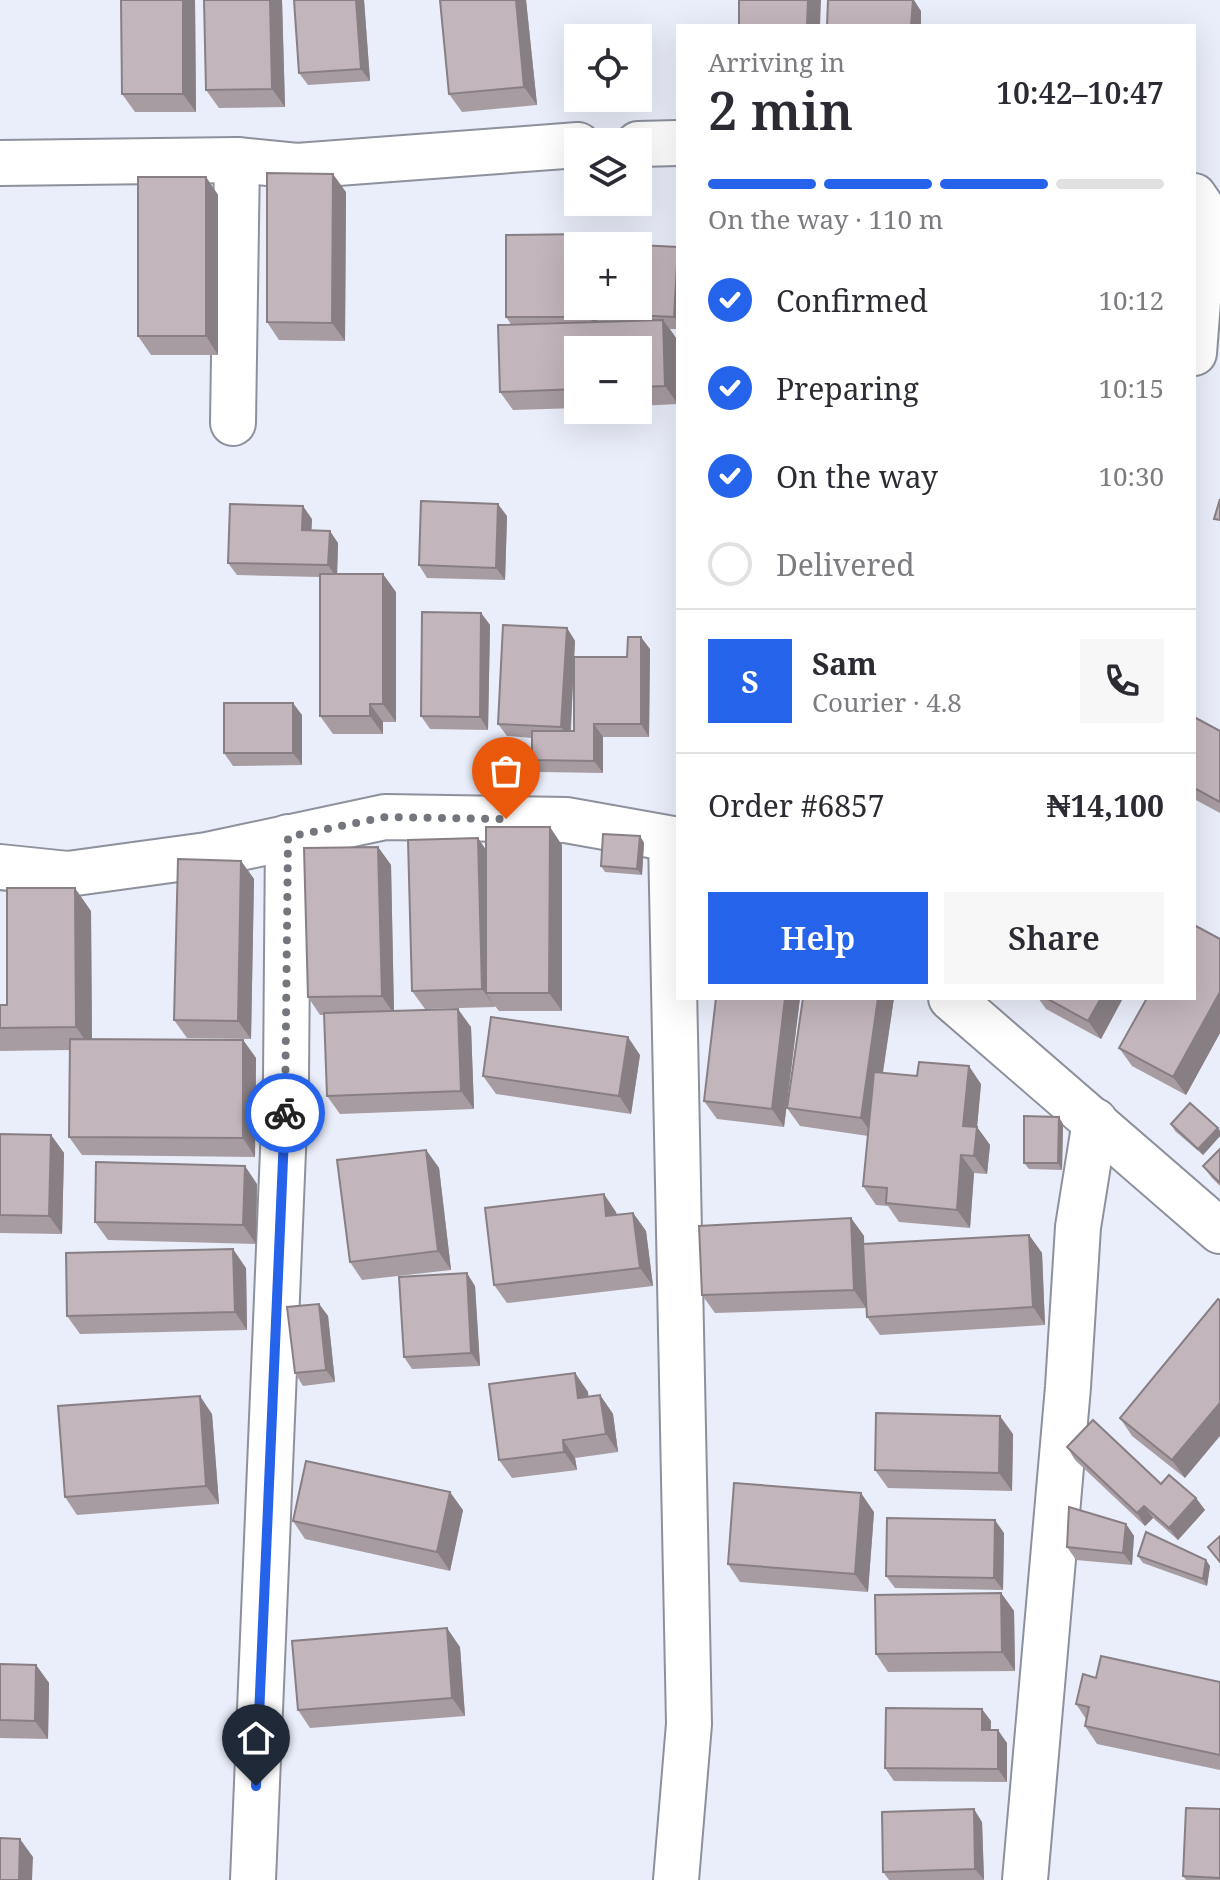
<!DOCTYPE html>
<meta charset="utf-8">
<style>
body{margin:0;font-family:"Noto Serif",serif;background:#f7f7f7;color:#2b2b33;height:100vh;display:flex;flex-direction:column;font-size:30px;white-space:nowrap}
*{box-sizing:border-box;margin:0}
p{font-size:26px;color:#7c7c81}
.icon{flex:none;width:44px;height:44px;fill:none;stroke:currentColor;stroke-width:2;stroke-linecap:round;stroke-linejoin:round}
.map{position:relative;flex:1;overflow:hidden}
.side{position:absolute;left:676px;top:24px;width:520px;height:976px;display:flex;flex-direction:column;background:#fff;border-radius:0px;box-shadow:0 8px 32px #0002}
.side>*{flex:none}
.controls{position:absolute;left:564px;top:24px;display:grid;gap:16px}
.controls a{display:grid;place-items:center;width:88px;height:88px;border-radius:0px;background:#fff;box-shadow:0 8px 32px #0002;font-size:40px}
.pin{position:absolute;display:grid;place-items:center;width:68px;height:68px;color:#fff;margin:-82px -34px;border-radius:50% 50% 50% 0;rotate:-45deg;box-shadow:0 0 8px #0007}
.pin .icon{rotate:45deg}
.courier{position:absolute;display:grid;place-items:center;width:80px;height:80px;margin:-40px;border:6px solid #2563eb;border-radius:50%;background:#fff;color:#222;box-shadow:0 2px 10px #0007}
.overview em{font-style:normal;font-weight:600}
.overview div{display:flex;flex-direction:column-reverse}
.overview{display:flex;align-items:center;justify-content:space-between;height:136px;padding:0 32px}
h1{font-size:52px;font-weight:600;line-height:60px}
.bar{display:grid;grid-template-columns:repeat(4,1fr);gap:12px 8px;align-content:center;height:96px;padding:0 32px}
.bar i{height:10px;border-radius:6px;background:#e1e1e2}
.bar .current{background:#2563eb}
.bar p{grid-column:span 4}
.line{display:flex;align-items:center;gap:20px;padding:0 32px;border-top:2px solid #e1e1e2}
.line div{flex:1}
.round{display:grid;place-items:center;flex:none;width:84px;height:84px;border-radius:0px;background:#f7f7f7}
ol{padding:0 32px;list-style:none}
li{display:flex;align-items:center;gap:24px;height:88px}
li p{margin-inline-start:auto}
li .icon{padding:8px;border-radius:50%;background:#2563eb;color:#fff;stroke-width:4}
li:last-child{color:#7c7c81}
li i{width:44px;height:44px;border:4px solid #e1e1e2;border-radius:50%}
.cta{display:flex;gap:16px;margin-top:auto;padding:16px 32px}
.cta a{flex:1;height:92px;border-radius:0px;background:#2563eb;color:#fff;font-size:32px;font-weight:600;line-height:92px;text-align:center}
.cta a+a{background:#f7f7f7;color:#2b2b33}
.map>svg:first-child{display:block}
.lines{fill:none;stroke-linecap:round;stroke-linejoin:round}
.minor-casing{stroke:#8d919c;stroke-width:48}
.minor{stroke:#fff;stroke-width:44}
.wall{fill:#a79ca2;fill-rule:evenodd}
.shaded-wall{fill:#887f84}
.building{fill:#c2b5bc;stroke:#887f84;stroke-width:2}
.done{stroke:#74767d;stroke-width:8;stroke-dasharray:0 14.4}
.route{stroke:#2563eb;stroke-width:10}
</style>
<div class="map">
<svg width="1220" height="1880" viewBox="0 0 1220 1880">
<rect width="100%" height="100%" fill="#eaeefa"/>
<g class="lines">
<defs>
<g id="minor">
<path d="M638,144L678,143"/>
<path d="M0,163L237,160L297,166L578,145"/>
<path d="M1194,196L1205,212L1194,353"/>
<path d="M233,423L237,160"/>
<path d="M671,839L689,1724L676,1880"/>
<path d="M0,867L68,874L207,855L385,817L566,820L678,840"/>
<path d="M951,998L1220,1231"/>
<path d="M253,1880L286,1078L288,837"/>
<path d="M1025,1880L1068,1387L1078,1227L1095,1121"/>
</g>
</defs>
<!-- minor casing -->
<use href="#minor" class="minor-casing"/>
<!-- minor -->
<use href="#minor" class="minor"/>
</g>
<!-- wall -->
<g class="wall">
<path d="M121,0H195L196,112H135L122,94Z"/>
<path d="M204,0H282L285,107L219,108L206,90Z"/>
<path d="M294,0H364L370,81L308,85L299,73Z"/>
<path d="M440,0H526L537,105L462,112L449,94Z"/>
<path d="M206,177L218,195V355H151L138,336Z"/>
<path d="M346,192L345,341L279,340L267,322Z"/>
<path d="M678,247V329H670L676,338L678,404L638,406V350H578V408L513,410L500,392L511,324L506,317L578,306Z"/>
<path d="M507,516L505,580L427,578L419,565Z"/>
<path d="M312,519L311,530L338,543L337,574L396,592V722H383V734H333L320,716V577L237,575L228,563Z"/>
<path d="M481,613L490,625L488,730L430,729L421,716Z"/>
<path d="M567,628L575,641L574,657H627L650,649L649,737H603V773L540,772L532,760V738L507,736L498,724ZM574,659V731H571Z"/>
<path d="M302,715V765L233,766L224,753Z"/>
<path d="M1194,717L1220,731V813L1194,799Z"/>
<path d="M640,836L644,843L642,875L605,872L601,866Z"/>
<path d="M478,838L486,850L562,845V1011H499L495,1006V1007L425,1009L412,991Z"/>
<path d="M378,847L391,865L394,1011L471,1027L474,1109L340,1114L327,1096L324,1015H320L308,997Z"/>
<path d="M241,861L254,879L251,1039L187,1038L174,1020Z"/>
<path d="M91,911L92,1039L243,1040L256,1058L255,1157L82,1155L69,1137L70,1050L0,1051V1028L7,1005Z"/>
<path d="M1220,939V1033L1186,1095L1132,1066L1119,1048Z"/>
<path d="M716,998H800L784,1127L717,1119L704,1101Z"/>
<path d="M894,998L883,1073L981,1084L977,1127L990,1145L987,1174L974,1173L970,1228L899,1222L888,1206L876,1205L863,1186L868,1136L800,1126L787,1108Z"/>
<path d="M1038,998H1123L1101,1039L1046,1009Z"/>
<path d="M640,1055L631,1114L496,1094L483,1076Z"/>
<path d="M1063,1124L1062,1170L1029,1169L1024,1163Z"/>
<path d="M1171,1124L1218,1128L1220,1131V1136L1203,1155L1175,1131Z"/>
<path d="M0,1134L51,1135L64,1153L62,1234L0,1233Z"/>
<path d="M1220,1149V1186L1212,1178L1203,1166Z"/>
<path d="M426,1150L439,1168L451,1270L362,1280L350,1262Z"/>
<path d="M257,1184L256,1244L108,1240L95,1222Z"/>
<path d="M616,1212L617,1215L633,1213L646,1231L653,1286L507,1303L494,1285Z"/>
<path d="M851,1218L864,1236V1244L1029,1235L1042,1253L1045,1325L880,1335L867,1317L866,1308L715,1313L702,1295Z"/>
<path d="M246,1268L247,1330L80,1334L67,1316Z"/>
<path d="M475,1286L480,1366L412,1369L404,1357Z"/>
<path d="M1218,1299L1185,1478L1132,1436L1120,1418Z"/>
<path d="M319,1304L328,1316L335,1382L303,1386L295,1373Z"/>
<path d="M575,1373L588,1392V1397L600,1395L613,1414L618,1452L575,1458L577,1470L512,1478L499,1460Z"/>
<path d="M212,1414L219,1504L77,1515L65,1497Z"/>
<path d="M1013,1434L1012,1491L888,1488L875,1470Z"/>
<path d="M1067,1447L1196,1498L1205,1510L1178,1540L1153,1518L1145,1526L1075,1460Z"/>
<path d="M463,1510L450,1571L305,1539L293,1521Z"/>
<path d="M874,1512L868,1592L740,1582L728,1564Z"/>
<path d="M1126,1524L1134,1536L1132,1565L1076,1560L1067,1547Z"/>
<path d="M1004,1533L1003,1590L895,1588L886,1576Z"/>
<path d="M1138,1556L1210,1566L1207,1586L1143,1563Z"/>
<path d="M1001,1593L1014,1611L1015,1671L888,1672L876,1654Z"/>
<path d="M460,1647L465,1716L310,1728L298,1710Z"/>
<path d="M0,1664L36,1665L49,1683L48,1739L0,1738Z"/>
<path d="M1096,1678L1220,1682V1770L1097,1744L1085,1726L1086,1719L1076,1704Z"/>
<path d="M991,1721V1730L1007,1743V1782L894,1781L885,1768Z"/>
<path d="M1220,1809V1880H1186L1183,1876Z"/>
<path d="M982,1822L984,1880H889L883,1872Z"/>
</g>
<!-- shaded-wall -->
<g class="shaded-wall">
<path d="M183,0H195L196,112L183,94Z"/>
<path d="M270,0H282L285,107L272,89Z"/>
<path d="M356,0H364L370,81L361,69Z"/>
<path d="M516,0H526L537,105L524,87Z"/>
<path d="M808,0H821L820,26H807Z"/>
<path d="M913,0H914L921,11V26H911Z"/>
<path d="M333,174L346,192L345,341L332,323Z"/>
<path d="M206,177L218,195V355L206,336Z"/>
<path d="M589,234L597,246H589Z"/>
<path d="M678,247V322L674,317Z"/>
<path d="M589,306H597V329L589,317Z"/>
<path d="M663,320L676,338L678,404L665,386Z"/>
<path d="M498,504L507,516L505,580L496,568Z"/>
<path d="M303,506L312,519L311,543L302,530Z"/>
<path d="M330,531L338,543L337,578L328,565Z"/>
<path d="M383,574L396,592V722L383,704Z"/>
<path d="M481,613L490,625L488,730L480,717Z"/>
<path d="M567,628L575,641L570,740L561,727Z"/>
<path d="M641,637L650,649L649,737L641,724Z"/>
<path d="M293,703L302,715V765L293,753Z"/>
<path d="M370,704L383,722V734L370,716Z"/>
<path d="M594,724L603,737V773L594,761Z"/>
<path d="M550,827L562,845V1011L549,993Z"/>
<path d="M640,836L644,843L642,875L637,869Z"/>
<path d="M478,838L490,856L486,993L495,1007L482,989Z"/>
<path d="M378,847L391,865L394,1014L382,996Z"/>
<path d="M241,861L254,879L251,1039L238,1021Z"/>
<path d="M75,888L91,911L92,1050L76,1027Z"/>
<path d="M1220,992V1033L1186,1095L1173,1077Z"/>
<path d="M785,998H800L784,1127L772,1109Z"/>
<path d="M878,998H894L873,1136L861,1118Z"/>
<path d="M1101,998H1123L1101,1039L1088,1021Z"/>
<path d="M458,1009L471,1027L474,1109L461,1091Z"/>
<path d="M628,1037L640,1055L631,1114L619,1096Z"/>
<path d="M243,1040L256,1058L255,1157L243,1138Z"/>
<path d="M969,1066L981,1084L977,1127L990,1145L987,1174L974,1156L963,1126Z"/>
<path d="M1059,1117L1063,1124L1062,1170L1058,1163Z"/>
<path d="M1218,1128L1220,1131V1136L1203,1155L1198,1149Z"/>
<path d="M51,1135L64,1153L62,1234L49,1216Z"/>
<path d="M426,1150L439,1168L451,1270L438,1251Z"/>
<path d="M961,1155L974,1173L970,1228L957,1210Z"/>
<path d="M245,1166L257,1184L256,1244L243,1225Z"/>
<path d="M604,1194L616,1212L619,1234L606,1216Z"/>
<path d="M633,1213L646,1231L653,1286L640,1268Z"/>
<path d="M851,1218L864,1236L866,1308L854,1290Z"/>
<path d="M1029,1235L1042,1253L1045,1325L1033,1307Z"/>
<path d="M233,1249L246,1268L247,1330L235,1312Z"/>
<path d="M467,1273L475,1286L480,1366L471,1353Z"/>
<path d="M319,1304L328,1316L335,1382L326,1370Z"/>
<path d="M575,1373L588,1392L591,1416L578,1398Z"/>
<path d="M600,1395L613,1414L618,1452L606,1434Z"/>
<path d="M200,1396L212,1414L219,1504L206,1486Z"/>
<path d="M1220,1403V1436L1185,1478L1172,1460Z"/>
<path d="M1000,1416L1013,1434L1012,1491L999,1473Z"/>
<path d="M563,1440L575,1458L577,1470L564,1452Z"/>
<path d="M450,1492L463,1510L450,1571L437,1552Z"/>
<path d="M861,1493L874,1512L868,1592L855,1574Z"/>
<path d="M1196,1498L1205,1510L1178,1540L1169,1528Z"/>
<path d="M1144,1506L1153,1518L1145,1526L1137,1513Z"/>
<path d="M995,1520L1004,1533L1003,1590L994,1578Z"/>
<path d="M1126,1524L1134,1536L1132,1565L1123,1553Z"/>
<path d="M1206,1560L1210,1566L1207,1586L1203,1579Z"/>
<path d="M1001,1593L1014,1611L1015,1671L1002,1652Z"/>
<path d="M447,1628L460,1647L465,1716L452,1698Z"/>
<path d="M36,1665L49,1683L48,1739L35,1721Z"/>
<path d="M982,1709L991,1721L990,1743L982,1730Z"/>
<path d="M998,1730L1007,1743V1782L998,1769Z"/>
<path d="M974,1809L982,1822L984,1880L975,1869Z"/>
<path d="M20,1839L33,1857L32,1880H19Z"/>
</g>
<!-- building -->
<g class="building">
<path d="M121,0H183V94H122Z"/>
<path d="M204,0H270L272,89L206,90Z"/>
<path d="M294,0H356L361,69L299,73Z"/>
<path d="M440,0H516L524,87L449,94Z"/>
<path d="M739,0H808L807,26H739Z"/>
<path d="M828,0H913L911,26H827Z"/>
<path d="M267,173L333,174L332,323L267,322Z"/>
<rect x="138" y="177" width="68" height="159"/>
<path d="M589,234V246H578V306H589V317H506V235Z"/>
<path d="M599,243L678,247L674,317L596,313L597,306H638V246H599Z"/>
<path d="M663,320L665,386L638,387V350H578V389L500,392L498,325Z"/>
<path d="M1220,499V520L1214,519Z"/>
<path d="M421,501L498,504L496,568L419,565Z"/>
<path d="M230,504L303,506L302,530L330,531L328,565L228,563Z"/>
<path d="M320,574H383V704H370V716H320Z"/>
<path d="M422,612L481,613L480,717L421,716Z"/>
<path d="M503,625L567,628L561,727L498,724Z"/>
<path d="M628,637H641V724H594V761L532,760V731H574V657H627Z"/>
<rect x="224" y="703" width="69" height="50"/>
<path d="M1194,717L1220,731V802L1194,788Z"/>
<path d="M486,827H550L549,993H486Z"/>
<path d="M603,834L640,836L637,869L601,866Z"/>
<path d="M478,838L482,989L412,991L408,840Z"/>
<path d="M378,847L382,996L308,997L304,848Z"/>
<path d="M178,859L241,861L238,1021L174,1020Z"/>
<path d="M7,888H75L76,1027L0,1028V1005H7Z"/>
<path d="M1194,925L1220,939V992L1173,1077L1119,1048L1147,998H1194Z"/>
<path d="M716,998H785L772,1109L704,1101Z"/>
<path d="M803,998H878L861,1118L787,1108Z"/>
<path d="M1046,998H1101L1088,1021Z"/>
<path d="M458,1009L461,1091L327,1096L324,1013Z"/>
<path d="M491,1017L628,1037L619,1096L483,1076Z"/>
<path d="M70,1039L243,1040V1138L69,1137Z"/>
<path d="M919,1062L969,1066L963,1126L977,1127L974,1156L961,1155L957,1210L886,1203L887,1188L863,1186L874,1072L917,1076Z"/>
<path d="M1190,1103L1218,1128L1198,1149L1171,1124Z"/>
<path d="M1024,1116L1059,1117L1058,1163H1024Z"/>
<path d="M0,1134L51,1135L49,1216L0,1215Z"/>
<path d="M1220,1149V1183L1203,1166Z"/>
<path d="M426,1150L438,1251L350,1262L337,1160Z"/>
<path d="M96,1162L245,1166L243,1225L95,1222Z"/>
<path d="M604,1194L606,1216L633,1213L640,1268L494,1285L485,1208Z"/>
<path d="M851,1218L854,1290L702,1295L699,1226Z"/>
<path d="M1029,1235L1033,1307L867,1317L863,1244Z"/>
<path d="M233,1249L235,1312L67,1316L66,1253Z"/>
<path d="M467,1273L471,1353L404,1357L399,1277Z"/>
<path d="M1218,1299L1220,1300V1403L1172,1460L1120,1418Z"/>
<path d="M319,1304L326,1370L295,1373L287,1307Z"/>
<path d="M575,1373L578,1398L600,1395L606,1434L563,1440L564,1452L499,1460L489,1384Z"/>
<path d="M200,1396L206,1486L65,1497L58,1406Z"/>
<path d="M876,1413L1000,1416L999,1473L875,1470Z"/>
<path d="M1093,1420L1161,1484L1169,1475L1196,1498L1169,1528L1144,1506L1137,1513L1067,1447Z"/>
<path d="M306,1461L450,1492L437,1552L293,1521Z"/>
<path d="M734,1483L861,1493L855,1574L728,1564Z"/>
<path d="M1069,1507L1126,1524L1123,1553L1067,1547Z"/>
<path d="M887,1518L995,1520L994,1578L886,1576Z"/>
<path d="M1146,1532L1206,1560L1203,1579L1138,1556Z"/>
<path d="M1220,1536V1562L1208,1547Z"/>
<path d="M1001,1593L1002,1652L876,1654L875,1595Z"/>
<path d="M447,1628L452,1698L298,1710L292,1641Z"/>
<path d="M1101,1656L1220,1682V1755L1085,1726L1089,1707L1076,1704L1083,1674L1096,1678Z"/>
<path d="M0,1664L36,1665L35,1721L0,1720Z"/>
<path d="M886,1708L982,1709V1730H998V1769L885,1768Z"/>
<path d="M1186,1808L1220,1809V1878L1183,1876Z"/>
<path d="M974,1809L975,1869L883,1872L882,1812Z"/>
<path d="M0,1838L20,1839L19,1880H0Z"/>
</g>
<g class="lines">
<!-- done -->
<path class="done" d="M285,1113L288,837L385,817L506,819"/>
<!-- route -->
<path class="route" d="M256,1786L285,1113"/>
</g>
</svg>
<div class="controls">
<a><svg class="icon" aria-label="locate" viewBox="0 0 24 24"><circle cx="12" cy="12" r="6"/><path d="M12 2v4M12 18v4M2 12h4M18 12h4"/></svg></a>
<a><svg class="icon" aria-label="layers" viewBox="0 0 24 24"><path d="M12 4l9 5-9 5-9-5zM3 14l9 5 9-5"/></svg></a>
<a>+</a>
<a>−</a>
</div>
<div class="pin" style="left:506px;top:819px;background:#ea580c"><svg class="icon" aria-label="bag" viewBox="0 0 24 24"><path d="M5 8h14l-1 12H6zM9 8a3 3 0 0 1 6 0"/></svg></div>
<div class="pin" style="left:256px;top:1786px;background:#1f2937"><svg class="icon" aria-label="home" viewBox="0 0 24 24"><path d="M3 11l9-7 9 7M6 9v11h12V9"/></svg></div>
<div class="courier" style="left:285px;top:1113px"><svg class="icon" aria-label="bike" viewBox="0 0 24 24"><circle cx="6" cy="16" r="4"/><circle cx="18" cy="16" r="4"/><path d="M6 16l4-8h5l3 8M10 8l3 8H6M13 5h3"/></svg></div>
<section class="side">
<div class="overview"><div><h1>2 min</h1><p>Arriving in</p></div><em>10:42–10:47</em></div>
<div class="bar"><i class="current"></i><i class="current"></i><i class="current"></i><i></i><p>On the way · 110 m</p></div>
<ol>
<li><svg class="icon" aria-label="check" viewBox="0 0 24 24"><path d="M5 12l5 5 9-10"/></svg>Confirmed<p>10:12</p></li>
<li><svg class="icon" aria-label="check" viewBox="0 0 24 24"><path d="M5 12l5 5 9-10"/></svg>Preparing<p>10:15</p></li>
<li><svg class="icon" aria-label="check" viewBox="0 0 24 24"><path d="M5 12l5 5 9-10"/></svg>On the way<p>10:30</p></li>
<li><i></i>Delivered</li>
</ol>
<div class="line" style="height:144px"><b class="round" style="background:#2563eb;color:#fff">S</b><div><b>Sam</b><p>Courier · 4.8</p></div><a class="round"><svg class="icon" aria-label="phone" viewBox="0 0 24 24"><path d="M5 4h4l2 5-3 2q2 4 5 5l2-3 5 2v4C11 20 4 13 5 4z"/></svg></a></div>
<div class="line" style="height:104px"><div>Order #6857</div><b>₦14,100</b></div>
<div class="cta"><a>Help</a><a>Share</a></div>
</section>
</div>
